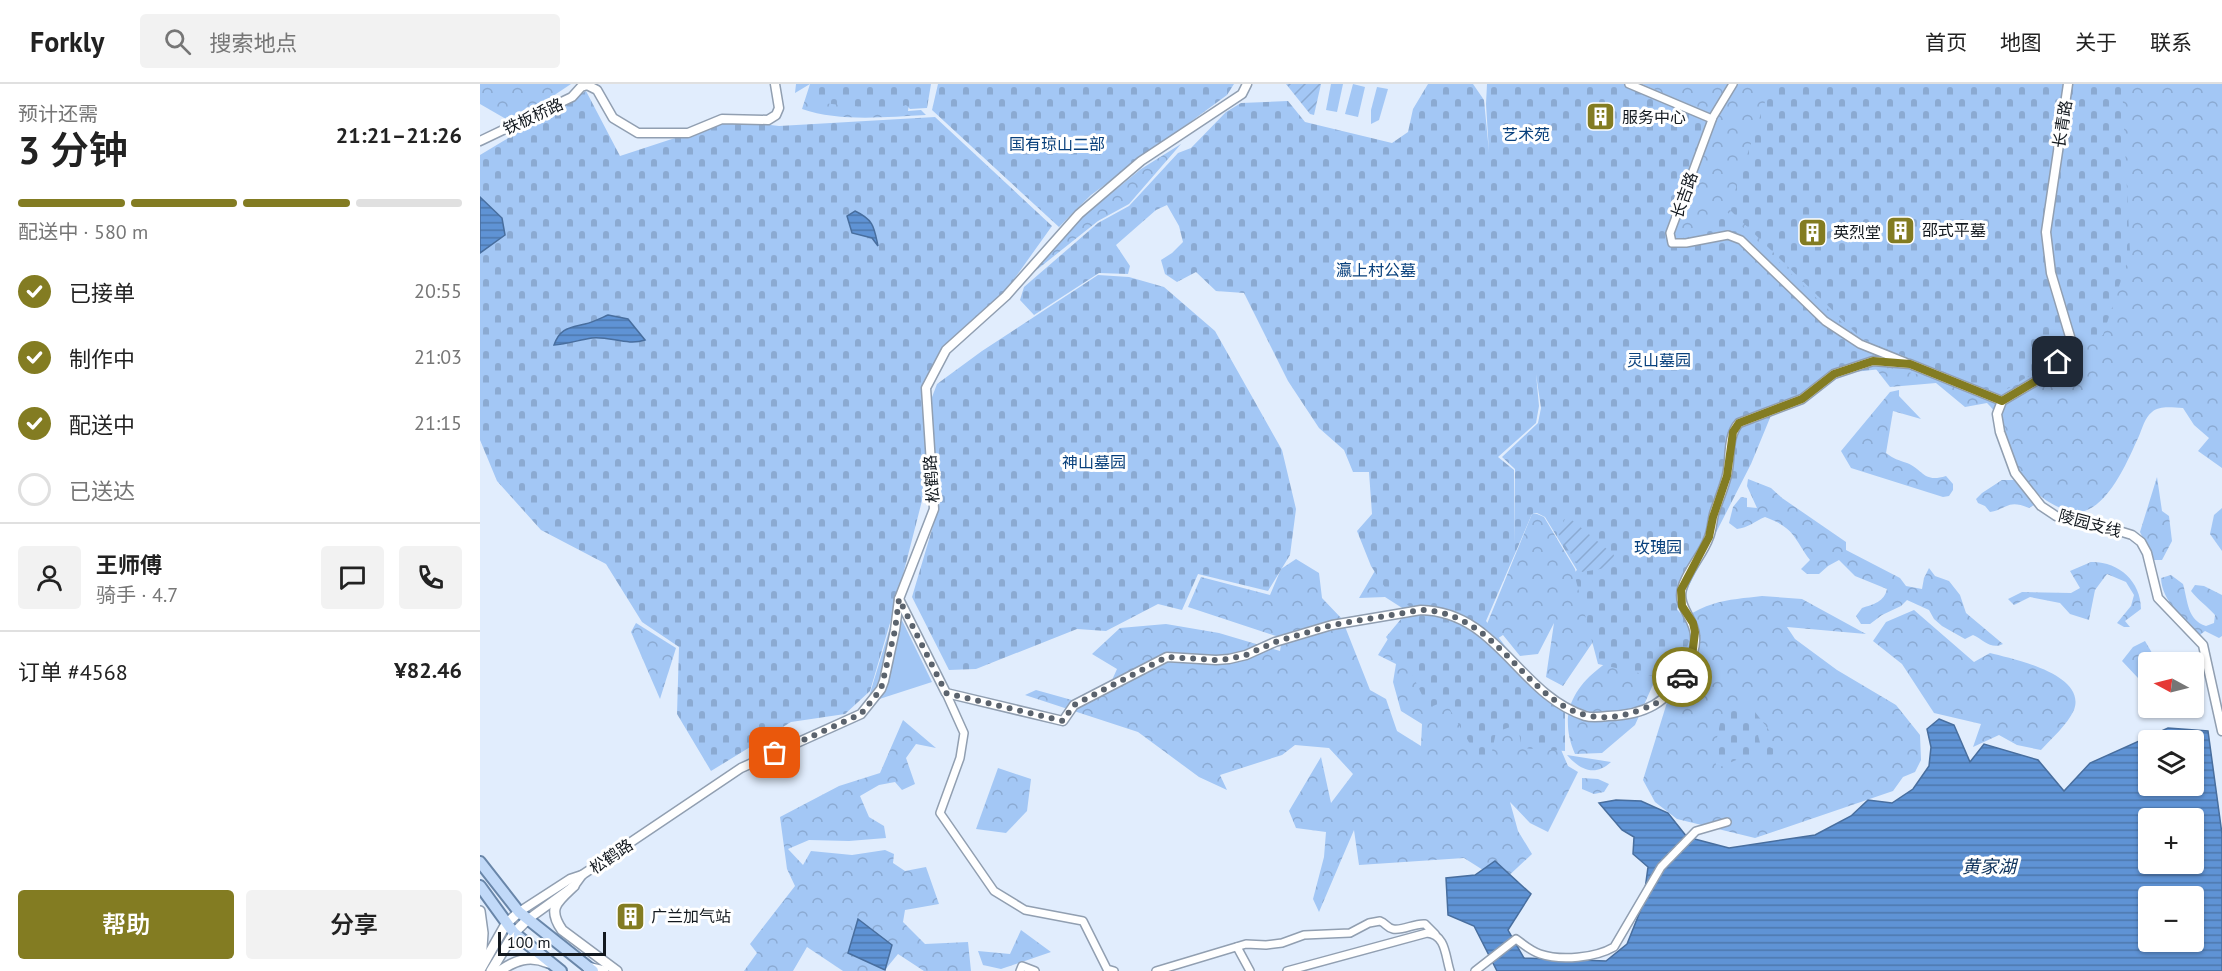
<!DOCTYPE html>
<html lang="zh">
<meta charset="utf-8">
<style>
body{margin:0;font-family:"PT Sans","Noto Sans SC",sans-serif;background:#f2f2f2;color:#222;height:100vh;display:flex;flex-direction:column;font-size:22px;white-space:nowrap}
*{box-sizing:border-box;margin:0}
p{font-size:20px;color:#767676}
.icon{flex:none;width:33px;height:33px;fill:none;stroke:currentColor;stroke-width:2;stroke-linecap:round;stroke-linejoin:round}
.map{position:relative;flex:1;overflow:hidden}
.sheet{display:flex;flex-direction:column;background:#fff;width:480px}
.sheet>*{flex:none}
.needle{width:39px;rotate:277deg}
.buttons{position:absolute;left:1658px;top:568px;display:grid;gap:12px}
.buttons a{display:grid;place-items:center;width:66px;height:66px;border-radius:6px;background:#fff;box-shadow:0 2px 4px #0004;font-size:30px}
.scale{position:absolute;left:18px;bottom:15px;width:108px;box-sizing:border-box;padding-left:6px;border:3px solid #13191f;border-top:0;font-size:16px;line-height:21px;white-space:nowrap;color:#13191f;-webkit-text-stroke:4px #fff;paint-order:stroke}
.pin{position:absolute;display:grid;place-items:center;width:51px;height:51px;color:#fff;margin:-26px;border-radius:12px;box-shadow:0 3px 9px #0006}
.courier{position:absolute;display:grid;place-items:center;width:60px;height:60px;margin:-30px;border:4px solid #837c22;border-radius:50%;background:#fff;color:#222;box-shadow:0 2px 8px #0007}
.head em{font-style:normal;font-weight:600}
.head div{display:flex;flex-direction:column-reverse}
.head{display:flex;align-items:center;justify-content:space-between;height:102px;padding:0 18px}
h1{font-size:39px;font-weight:600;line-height:45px}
.bar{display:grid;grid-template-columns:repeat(4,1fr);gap:9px 6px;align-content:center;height:72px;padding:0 18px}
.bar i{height:8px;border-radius:4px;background:#e0e0e0}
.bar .active{background:#837c22}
.bar p{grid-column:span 4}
.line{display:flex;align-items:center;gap:15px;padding:0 18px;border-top:2px solid #e0e0e0}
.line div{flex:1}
.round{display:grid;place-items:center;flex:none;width:63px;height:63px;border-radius:6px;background:#f2f2f2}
ol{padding:0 18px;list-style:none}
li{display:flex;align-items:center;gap:18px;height:66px}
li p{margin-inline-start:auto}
li .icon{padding:6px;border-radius:50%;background:#837c22;color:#fff;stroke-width:4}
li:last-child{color:#767676}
li i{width:33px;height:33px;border:3px solid #e0e0e0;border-radius:50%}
.cta{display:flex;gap:12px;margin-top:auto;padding:12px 18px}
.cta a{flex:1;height:69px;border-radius:6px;background:#837c22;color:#fff;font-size:24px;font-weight:600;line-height:69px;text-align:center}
.cta a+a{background:#f2f2f2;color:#222}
header{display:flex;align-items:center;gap:36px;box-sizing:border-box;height:84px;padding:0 30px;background:#fff;border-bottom:2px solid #e0e0e0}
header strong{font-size:28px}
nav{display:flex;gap:33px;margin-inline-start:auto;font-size:21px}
.search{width:420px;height:54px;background:#f2f2f2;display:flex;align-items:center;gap:15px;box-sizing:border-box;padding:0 21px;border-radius:6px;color:#767676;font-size:22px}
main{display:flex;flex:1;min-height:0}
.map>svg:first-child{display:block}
.green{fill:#a3c7f5}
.forest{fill:url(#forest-crowns)}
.cemetery{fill:url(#cemetery-stones);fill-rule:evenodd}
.garden{fill:url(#garden-furrows)}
.water{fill:url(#water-rules);stroke:#486e9e;stroke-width:1.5;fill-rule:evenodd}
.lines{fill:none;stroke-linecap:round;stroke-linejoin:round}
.minor-casing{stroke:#919fb1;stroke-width:10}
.tertiary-casing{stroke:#919fb1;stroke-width:11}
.secondary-casing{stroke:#919fb1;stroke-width:12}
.primary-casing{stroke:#6986a9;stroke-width:14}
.minor{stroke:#fff;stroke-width:7}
.tertiary{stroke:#fff;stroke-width:8}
.secondary{stroke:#fff;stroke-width:9}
.primary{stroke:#c1d9f8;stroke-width:10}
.done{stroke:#5b636d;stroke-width:6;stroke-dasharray:0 10.8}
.route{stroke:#837c22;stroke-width:8}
.labels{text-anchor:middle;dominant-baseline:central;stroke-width:6;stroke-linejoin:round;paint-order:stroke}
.street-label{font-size:16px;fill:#13191f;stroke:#fff}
.poi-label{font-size:16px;fill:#13191f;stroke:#fff;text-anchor:start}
.park-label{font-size:16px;fill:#08407c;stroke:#fff}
.water-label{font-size:18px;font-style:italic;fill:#0b305a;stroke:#fff}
</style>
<header>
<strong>Forkly</strong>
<div class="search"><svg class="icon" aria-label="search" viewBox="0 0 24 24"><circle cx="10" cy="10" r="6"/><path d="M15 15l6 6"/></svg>搜索地点</div>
<nav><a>首页</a><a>地图</a><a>关于</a><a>联系</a></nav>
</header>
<main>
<section class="sheet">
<div class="head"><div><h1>3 分钟</h1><p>预计还需</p></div><em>21:21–21:26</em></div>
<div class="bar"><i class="active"></i><i class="active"></i><i class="active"></i><i></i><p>配送中 · 580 m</p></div>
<ol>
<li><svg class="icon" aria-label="check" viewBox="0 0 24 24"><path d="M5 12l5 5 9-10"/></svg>已接单<p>20:55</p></li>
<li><svg class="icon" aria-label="check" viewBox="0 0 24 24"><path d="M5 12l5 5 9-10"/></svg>制作中<p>21:03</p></li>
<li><svg class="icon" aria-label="check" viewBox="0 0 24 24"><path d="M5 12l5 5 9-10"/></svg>配送中<p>21:15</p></li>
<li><i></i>已送达</li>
</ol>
<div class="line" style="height:108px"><a class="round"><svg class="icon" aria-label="person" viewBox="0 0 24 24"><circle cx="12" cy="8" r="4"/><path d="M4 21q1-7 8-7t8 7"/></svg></a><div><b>王师傅</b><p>骑手 · 4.7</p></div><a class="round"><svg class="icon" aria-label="chat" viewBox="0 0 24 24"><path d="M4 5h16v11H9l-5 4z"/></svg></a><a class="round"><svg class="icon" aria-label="phone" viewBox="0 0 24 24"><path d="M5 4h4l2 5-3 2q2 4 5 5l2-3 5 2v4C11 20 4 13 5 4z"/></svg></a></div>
<div class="line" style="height:78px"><div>订单 #4568</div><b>¥82.46</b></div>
<div class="cta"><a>帮助</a><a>分享</a></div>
</section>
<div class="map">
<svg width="1742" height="887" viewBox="0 0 1742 887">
<defs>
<pattern id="forest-crowns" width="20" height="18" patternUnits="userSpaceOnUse" patternTransform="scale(1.5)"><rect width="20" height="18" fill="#a3c7f5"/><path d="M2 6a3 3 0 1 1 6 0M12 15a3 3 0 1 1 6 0" fill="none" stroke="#8baad2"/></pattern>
<pattern id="cemetery-stones" width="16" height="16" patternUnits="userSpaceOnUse" patternTransform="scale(1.5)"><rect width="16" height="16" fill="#a3c7f5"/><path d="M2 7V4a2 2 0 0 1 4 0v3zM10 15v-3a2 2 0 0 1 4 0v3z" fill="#8baad2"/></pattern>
<pattern id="garden-furrows" width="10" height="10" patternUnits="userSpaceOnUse" patternTransform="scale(1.5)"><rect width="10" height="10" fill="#a3c7f5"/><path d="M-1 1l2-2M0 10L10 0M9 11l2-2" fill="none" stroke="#8baad2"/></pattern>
<pattern id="water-rules" width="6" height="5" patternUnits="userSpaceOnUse" patternTransform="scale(1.5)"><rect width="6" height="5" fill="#5f93d5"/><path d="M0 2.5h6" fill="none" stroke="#4d77ac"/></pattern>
</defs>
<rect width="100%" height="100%" fill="#e1edfd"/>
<!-- green -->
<g class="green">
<path d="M851,0H863L857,28L846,26Z"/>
<path d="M873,0L885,3L878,33L865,30Z"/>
<path d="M897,3L908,5L899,36L891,40V26Z"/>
<path d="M416,524L452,598L387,619Z"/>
</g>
<!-- forest -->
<g class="forest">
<path d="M0,0H91L70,14L26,35L0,20Z"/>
<path d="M316,0H432L428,27L441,26L446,31C406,33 359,38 322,25L330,0L315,9Z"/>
<path d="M1162,0H1742V384L1718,367L1729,354L1714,341L1703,324C1692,324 1681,321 1672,328C1665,333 1662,345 1659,352C1647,378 1622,441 1585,426C1549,412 1536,386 1523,351C1519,338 1517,328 1507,319L1485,323L1456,299L1410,303L1385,271L1184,174L1226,42L1223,27Z"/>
<path d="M701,60L649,120L618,137L549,192L601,134L661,85Z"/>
<path d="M1419,306V312L1441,335L1413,327L1406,369C1414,375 1418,376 1427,379C1444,386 1443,399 1466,392L1473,400V406L1469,412L1463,413L1371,384L1361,367L1410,308Z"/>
<path d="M1677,393L1682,427L1689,432L1692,457L1682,476H1674L1660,448Z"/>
<path d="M1268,395L1291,404L1302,414L1366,458V466L1420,494L1426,502L1442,505L1444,494L1449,484L1455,492L1469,497L1480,511L1486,529L1523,560C1511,566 1504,556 1493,551L1485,555L1462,542L1454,535L1449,526L1427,516L1421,522L1402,531L1390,540H1381L1376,532L1382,524C1394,520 1404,518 1407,505L1375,492L1359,476L1348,482L1339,490H1327L1321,485L1330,476C1313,453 1315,444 1285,433C1275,437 1268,444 1257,445L1249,439L1253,423L1261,413L1267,414V423L1277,424L1267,402Z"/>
<path d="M1522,396H1534L1554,421L1549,424C1527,415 1528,425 1510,428L1505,422L1498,419L1496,415L1502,409Z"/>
<path d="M1742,424V467L1730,450L1734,431Z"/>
<path d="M1052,430H1057L1064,433L1095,485L1103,520L1117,552L1083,602L1066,593L1074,539L1058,570L1040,572L1023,551L997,568L1076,654L1088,682L1098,688L1068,748L1050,739L1030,718L1038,747L1052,770L1022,798L984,774L879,781L874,746L839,828L833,815L844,773L846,748L816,744L809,727L841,673L851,719L873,690L849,664L815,661L802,671L740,691L747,706L719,693L658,648L545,611L556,606L599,618L628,605L637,585L612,570L640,544L686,540L739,549L800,567L802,554L708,523L721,493L790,511L801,485L816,475L839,489L842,514L862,535L890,606L906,615L917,647L941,662L942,640L921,627L913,598L916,580L898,571L911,550L930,529L905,513L879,514L896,485L1007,540Z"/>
<path d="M1611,478C1638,477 1661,497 1661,525L1645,537L1650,543H1644L1637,539L1651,522L1654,511L1646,498L1627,490L1615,506L1609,536L1590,530L1580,519L1550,513L1534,521L1528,515L1542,508L1591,509L1600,504L1590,487Z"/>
<path d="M1691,491L1703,500C1708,517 1707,536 1726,542L1734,539L1735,531C1727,522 1718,516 1711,507L1715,501L1724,502L1742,511V552L1739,554L1725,547L1720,551C1704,534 1682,518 1681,494Z"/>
<path d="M1282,512L1322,515L1386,550L1307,543L1315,555L1357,586L1416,621L1440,651L1441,676L1435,688L1423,693L1413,707L1275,754L1197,735L1175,718L1163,696L1193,599L1181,591L1175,596L1155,641L1122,669L1095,670C1066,603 1132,574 1180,548C1197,539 1215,525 1233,520C1248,515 1266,514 1282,512Z"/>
<path d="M1434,526L1494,578L1510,569C1533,575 1607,590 1594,626C1587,641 1572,654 1561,666L1537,661L1519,651L1493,663L1501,640L1454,629L1422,580L1393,557L1406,538Z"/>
<path d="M156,539L196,564L180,615L151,548Z"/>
<path d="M1665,557L1678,579H1668V600L1658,594L1642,577L1653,563Z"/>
<path d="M423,636L456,664L436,660L426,674L435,700L422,706L415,698L399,701L380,712L389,733L404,742L406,754L369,757L329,756L308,765L323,781L331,767L372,771L405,766L414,770L413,779L425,787L446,783L459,820L425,826L423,838L445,860L488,858L491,887H444L418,870L404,887H363L327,863L313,887H264L277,869L270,860L315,802L307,785L300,733L359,702L400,689Z"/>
<path d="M1087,671L1131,678C1115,693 1100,686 1087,671Z"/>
<path d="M518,684L551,695L547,727L526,749L496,745Z"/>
<path d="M1102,694L1118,695L1129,700L1124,708L1114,710L1102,705Z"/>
<path d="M541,846L571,868L521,885L503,881L498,867L530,870Z"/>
</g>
<!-- cemetery -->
<g class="cemetery">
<path d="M332,0H451L447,24L430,25L426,21L411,26L342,19L337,17L330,7Z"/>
<path d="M458,0H754L747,11L611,111L579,143L452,26Z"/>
<path d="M948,0H993L1004,16L1009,68L1006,20L1007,0H1162L1236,34L1194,149L1206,155L1244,125L1380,256L1457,287L1454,294L1410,284L1356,290L1292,329L1271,380L1197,525L1213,546L1195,597L1118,580L1094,489L1097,486L1065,433L1057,429L1052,430L1006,537L1029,567L1085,626V667L1042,664L1039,649L1033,642L1016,648L1010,677L997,672L965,617L953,622L952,632L933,592L906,553L931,523L910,511L891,482L877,447L892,430L889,388H873L864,366L839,344L808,297L764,209L736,207L716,188L697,198L685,190L681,176L692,169L703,158L699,142L687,121L676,126L636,161L650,182L648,190L619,189L554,231L540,216L544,203L618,139L649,122L698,69L711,64L746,28L761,19L808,17L825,38L912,59L928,48L933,25ZM1056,290L1061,324L1058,339L1022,373L1035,385L1034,462V386L1018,373L1056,339L1059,322Z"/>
<path d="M1291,0H1642L1650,169L1623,251L1587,253L1585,270L1519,310L1382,255L1249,125Z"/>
<path d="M106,7L140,72L250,36L299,42L455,33L572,142L527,205L464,264L445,295V405L415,522L390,607L365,630L311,638L231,687L197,630L199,563L162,538L126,480L61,446L17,397L0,356V71Z"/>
<path d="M618,191L649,193L684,203L735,247L802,366L816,425L810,471L788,507L718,490L702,526L678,520L626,547L597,545L496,585L469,586L432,513L461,415L451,352L449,321L457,300L502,267Z"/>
<path d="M1257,623L1272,624L1291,649L1287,651H1278L1280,659L1299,667C1287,676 1275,673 1260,675C1252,676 1246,683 1237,683L1233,673L1242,630Z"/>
</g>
<!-- garden -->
<g class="garden">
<path d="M806,0H841L834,31L830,30Z"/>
<path d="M1087,432L1134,471L1132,483L1102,488L1077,448Z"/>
</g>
<!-- water -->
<g class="water">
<path d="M0,113L22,134L25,151L0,169Z"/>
<path d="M375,127C394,136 394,143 398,162L392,154L372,149L367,132Z"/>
<path d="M128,231L148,235L165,256C147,262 130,252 112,254C99,256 87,260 74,261C80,244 89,244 105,240C113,238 121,234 128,231Z"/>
<path d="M1459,635L1474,641L1490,678L1504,660L1558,676L1584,707L1610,679L1688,644L1728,647L1742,750V887H1017L994,842L968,831L966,794L995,791L1015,777L1051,810L1028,846L1044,874L1126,877L1147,860L1163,820L1168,783L1153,770L1154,753L1142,746L1119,719L1136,716L1161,717L1188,729L1207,753L1249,764L1335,751L1371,732L1388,716L1412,719L1433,705L1449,682L1451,663L1447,645ZM1668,657H1713V702H1668ZM1668,735H1713V780H1668ZM1668,813H1713V858H1668Z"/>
<path d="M378,835L412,861L405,886L368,869Z"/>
</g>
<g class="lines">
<defs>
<g id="minor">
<path d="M1149,0L1232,35"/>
<path d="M1253,0L1233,33L1190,149L1192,159H1206L1248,151L1261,156L1345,237L1380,260L1425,278"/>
<path d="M466,609L484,649L480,674L460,729L514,807L545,826L603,837L627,885L634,887"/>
<path d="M757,863L770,887"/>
<path d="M540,887L542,882L555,887"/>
<path d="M676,887L766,860L786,861L802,859L824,851L870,849L889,839L900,837C906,839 907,844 913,845C923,847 934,839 945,840L955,850"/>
<path d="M807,887L947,849C966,851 965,871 970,887"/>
<path d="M995,887L1036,855C1044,861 1051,867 1060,870C1081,877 1115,874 1134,863L1181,783L1216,747L1247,738"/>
</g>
<g id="tertiary">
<path d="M1588,0L1566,148L1571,189L1591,256L1590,266L1566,291L1522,317L1517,330L1520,348L1535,389L1561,422L1576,432L1595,438L1639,447L1652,451L1661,458L1667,469L1678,514L1723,561L1742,647"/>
<path d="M0,57L92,13L101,3L107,1L117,6L133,34L158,49H208L242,35L288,36L296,31L299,24L295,0"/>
<path d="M419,515L466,609L583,637L594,621L687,573L736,576L749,575L766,571L795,558L852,541L941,526C1018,528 1038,610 1105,632C1112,634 1121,633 1128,632C1165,631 1188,619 1205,586C1211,575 1216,565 1215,552C1215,535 1197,523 1202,505C1207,486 1223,471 1229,453C1232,446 1232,437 1234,430C1238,417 1244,404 1247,391C1251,375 1247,352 1259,339L1322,315L1354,290L1393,277L1430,280L1522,317"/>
<path d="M39,828L90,795L102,791"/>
<path d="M47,836L94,802L102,791L261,684L381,630L401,605L404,597L415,546L419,515L454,425L446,304L466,266L526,212L599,130L661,77L762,10L767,0"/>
</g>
<g id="secondary">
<path d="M94,802C77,818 67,824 82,846L137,887"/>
<path d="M0,827L3,849L1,879"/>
<path d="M107,883L124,887"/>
<path d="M0,886L26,840L39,828"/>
<path d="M11,887L34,849L47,836"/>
<path d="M20,887C35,876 50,871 68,879"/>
</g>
<g id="primary">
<path d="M0,778L39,828L113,887"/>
<path d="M0,802L34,849L81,887"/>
</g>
</defs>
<!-- minor casing -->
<use href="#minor" class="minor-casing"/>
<!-- tertiary casing -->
<use href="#tertiary" class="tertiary-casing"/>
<!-- secondary casing -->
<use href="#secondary" class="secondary-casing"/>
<!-- primary casing -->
<use href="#primary" class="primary-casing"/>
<!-- minor -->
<use href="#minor" class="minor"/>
<!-- tertiary -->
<use href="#tertiary" class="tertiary"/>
<!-- secondary -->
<use href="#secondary" class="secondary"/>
<!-- primary -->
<use href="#primary" class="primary"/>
</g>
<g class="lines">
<!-- done -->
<path class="done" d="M295,669L381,630L401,605L415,546L419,515L466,609L583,637L594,621L687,573L736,576L749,575L766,571L795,558L852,541L941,526C1036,528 1055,666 1160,626C1179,619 1192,612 1202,593"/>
<!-- route -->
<path class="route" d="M1202,593L1212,573L1215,548L1213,539L1202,522L1201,506L1229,453L1233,433L1247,392L1253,348L1259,339L1322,315L1354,290L1393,277L1430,280L1522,317L1566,291L1578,278"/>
</g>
<!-- icons -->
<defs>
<symbol id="building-square" viewBox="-11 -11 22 22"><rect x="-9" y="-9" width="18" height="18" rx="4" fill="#837c22" stroke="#fff"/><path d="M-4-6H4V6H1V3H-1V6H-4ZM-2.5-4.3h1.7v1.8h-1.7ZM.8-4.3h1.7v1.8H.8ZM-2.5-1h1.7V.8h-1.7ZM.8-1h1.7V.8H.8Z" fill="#fff"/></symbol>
</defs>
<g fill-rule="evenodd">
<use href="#building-square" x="1104" y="16" width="33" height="33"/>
<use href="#building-square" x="1404" y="130" width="33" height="33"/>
<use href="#building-square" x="1316" y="132" width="33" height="33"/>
<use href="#building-square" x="134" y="816" width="33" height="33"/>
</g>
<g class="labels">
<!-- street labels -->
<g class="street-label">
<text transform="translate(53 32) rotate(-25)">铁板桥路</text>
<text transform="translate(1582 40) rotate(-81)">长青路</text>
<text transform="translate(1204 111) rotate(-70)">长吉路</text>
<text transform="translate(451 395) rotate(-94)">松鹤路</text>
<text transform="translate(1610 439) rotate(15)">陵园支线</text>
<text transform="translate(131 772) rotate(-34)">松鹤路</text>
</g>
<!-- poi labels -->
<g class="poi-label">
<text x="1142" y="33">服务中心</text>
<text x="1442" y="146">邵式平墓</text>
<text x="1353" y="148">英烈堂</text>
<text x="171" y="832">广兰加气站</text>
</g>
<!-- park labels -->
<g class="park-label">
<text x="1046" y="50">艺术苑</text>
<text x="577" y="60">国有琼山二部</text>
<text x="896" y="186">瀛上村公墓</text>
<text x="1179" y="276">灵山墓园</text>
<text x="614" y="378">神山墓园</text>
<text x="1178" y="463">玫瑰园</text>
</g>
<!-- water labels -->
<g class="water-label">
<text x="1509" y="782">黄家湖</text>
</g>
</g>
</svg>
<div class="buttons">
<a><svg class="needle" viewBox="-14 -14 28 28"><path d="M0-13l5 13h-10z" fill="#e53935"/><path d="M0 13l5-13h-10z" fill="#767676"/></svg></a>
<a><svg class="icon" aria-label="layers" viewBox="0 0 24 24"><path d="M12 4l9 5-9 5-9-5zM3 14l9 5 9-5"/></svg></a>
<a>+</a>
<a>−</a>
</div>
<div class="scale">100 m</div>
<div class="pin" style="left:295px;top:669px;background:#ea580c"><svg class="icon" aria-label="bag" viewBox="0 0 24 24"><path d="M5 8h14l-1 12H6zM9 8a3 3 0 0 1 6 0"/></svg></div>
<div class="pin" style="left:1578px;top:278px;background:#1f2937"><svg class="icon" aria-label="home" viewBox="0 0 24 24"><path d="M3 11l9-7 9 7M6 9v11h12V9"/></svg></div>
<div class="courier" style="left:1202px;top:593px"><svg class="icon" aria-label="car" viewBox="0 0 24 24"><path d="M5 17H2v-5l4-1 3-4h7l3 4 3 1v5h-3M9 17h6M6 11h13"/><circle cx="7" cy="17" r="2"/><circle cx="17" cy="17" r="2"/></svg></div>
</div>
</main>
